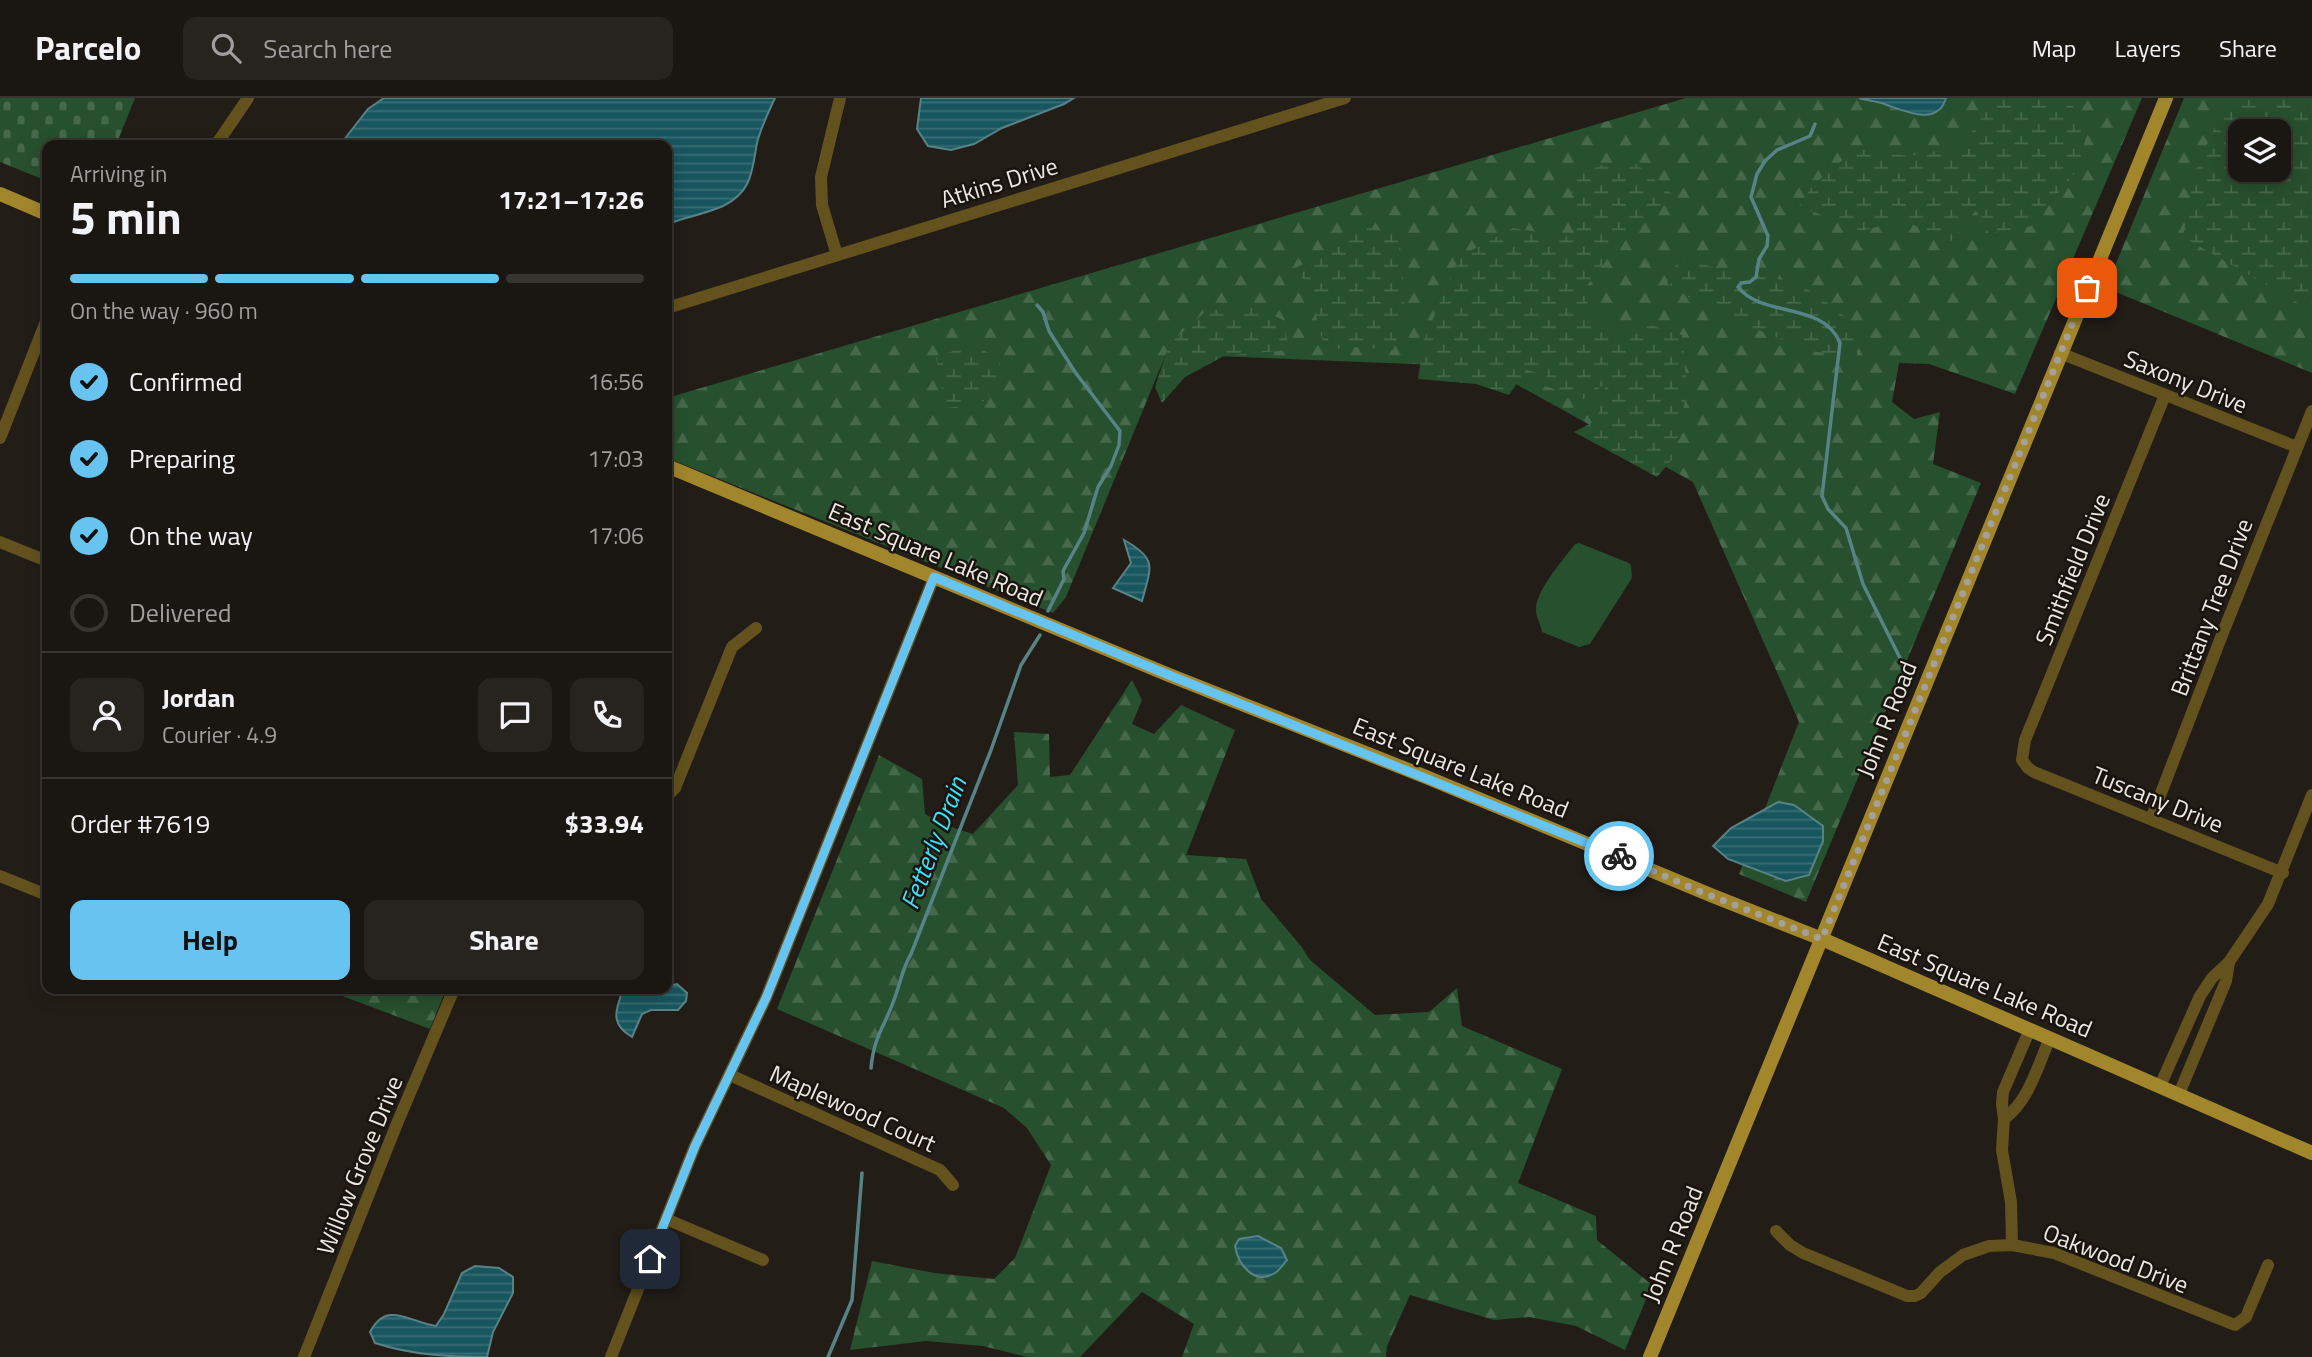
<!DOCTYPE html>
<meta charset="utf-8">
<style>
body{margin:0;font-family:"Titillium Web",sans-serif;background:#27231f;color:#f1f3f6;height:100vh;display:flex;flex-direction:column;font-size:26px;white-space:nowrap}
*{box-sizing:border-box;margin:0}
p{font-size:23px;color:#9f9f9f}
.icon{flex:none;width:38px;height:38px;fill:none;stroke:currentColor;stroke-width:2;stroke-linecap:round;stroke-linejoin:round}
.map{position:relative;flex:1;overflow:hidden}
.sheet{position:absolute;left:42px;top:42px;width:630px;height:854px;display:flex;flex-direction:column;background:#1a1611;border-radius:14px;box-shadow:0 4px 18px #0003,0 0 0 2px #383531}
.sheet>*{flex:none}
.tools{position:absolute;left:2228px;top:21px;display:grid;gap:14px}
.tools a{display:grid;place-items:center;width:63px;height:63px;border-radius:14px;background:#1a1611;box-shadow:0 4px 18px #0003,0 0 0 2px #383531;font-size:35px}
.pin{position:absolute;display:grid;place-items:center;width:60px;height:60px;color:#fff;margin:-30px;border-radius:14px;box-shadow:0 4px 10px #0006}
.courier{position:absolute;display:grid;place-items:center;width:70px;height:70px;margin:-35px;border:5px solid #67c4f0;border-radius:50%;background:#fff;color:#222;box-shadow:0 2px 9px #0007}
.summary em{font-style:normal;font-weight:700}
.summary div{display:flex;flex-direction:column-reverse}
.summary{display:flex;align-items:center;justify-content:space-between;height:119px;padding:0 28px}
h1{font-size:46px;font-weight:700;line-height:52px}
.bar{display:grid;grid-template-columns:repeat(4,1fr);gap:10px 7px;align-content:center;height:84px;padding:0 28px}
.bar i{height:9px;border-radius:5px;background:#383531}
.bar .active{background:#67c4f0}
.bar p{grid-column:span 4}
.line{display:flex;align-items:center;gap:18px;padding:0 28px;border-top:2px solid #383531}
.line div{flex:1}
.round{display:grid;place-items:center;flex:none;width:74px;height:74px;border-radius:14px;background:#27231f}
ol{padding:0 28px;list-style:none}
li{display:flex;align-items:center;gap:21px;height:77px}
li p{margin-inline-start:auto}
li .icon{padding:7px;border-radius:50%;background:#67c4f0;color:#111;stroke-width:4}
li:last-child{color:#9f9f9f}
li i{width:38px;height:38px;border:4px solid #383531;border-radius:50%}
.action{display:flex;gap:14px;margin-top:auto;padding:14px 28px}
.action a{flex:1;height:80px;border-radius:14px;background:#67c4f0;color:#111;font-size:28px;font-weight:700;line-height:80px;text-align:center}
.action a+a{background:#27231f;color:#f1f3f6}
header{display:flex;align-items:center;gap:42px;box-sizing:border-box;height:98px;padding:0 35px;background:#1a1611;border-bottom:2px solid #383531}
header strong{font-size:33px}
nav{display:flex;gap:38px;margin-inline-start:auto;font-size:24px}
.search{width:490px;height:63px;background:#27231f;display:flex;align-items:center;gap:18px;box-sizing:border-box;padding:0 24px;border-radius:14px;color:#9f9f9f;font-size:26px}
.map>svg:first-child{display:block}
.green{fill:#27502e}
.forest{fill:url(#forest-firs);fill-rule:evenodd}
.wetland{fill:url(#wetland-marsh);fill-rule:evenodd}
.cemetery{fill:url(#cemetery-stones)}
.water{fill:url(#water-rules);stroke:#578286;stroke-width:2}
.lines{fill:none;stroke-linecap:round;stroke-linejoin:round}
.stream{stroke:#578286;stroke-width:3.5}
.minor{stroke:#63521d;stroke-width:12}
.major{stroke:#a2862c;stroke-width:14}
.done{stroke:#a5a09b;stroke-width:7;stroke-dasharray:0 12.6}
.route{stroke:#67c4f0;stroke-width:9}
.labels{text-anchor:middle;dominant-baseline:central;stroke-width:5;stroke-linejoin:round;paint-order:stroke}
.street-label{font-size:24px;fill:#ebe7e2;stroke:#1a140e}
.water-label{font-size:26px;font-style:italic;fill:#38e2f9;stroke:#1a140e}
</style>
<header>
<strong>Parcelo</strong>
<div class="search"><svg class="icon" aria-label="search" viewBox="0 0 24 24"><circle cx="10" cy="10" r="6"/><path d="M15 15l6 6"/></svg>Search here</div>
<nav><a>Map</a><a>Layers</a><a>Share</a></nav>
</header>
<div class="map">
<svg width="2312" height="1259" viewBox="0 0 2312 1259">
<defs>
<pattern id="forest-firs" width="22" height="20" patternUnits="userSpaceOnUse" patternTransform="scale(1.75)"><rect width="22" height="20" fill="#27502e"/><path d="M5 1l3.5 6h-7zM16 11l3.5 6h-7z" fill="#46694c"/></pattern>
<pattern id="wetland-marsh" width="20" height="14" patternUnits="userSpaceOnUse" patternTransform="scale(1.75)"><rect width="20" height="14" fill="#27502e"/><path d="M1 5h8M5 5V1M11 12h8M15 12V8" fill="none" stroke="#46694c"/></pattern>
<pattern id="cemetery-stones" width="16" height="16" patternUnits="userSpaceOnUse" patternTransform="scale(1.75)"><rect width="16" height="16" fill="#27502e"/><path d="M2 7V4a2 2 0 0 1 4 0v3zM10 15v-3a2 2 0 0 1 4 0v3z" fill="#46694c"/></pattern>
<pattern id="water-rules" width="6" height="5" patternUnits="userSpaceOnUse" patternTransform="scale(1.75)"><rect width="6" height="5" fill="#18565f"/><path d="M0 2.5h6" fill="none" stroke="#3a6e76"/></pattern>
</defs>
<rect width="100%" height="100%" fill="#231d17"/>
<!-- green -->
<path class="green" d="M1579,445L1629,465L1631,468L1632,480L1590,546L1579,549L1542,534C1541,527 1536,519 1536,512C1535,493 1564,461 1575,446Z"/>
<!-- forest -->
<g class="forest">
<path d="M1686,0H2142L2015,296L1929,266L1899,265L1892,304L1914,321L1940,314L1933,366L1981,385L1806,804L1739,776L1799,624L1693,384L1485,269L1166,256L1066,499L1053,515L667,360V300Z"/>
<path d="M2184,0H2312V275L2106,190ZM2240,33H2278V72H2240Z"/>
<path d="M1132,582L1142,602L1132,626L1154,636L1181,607L1235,632L1186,757L1246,761L1261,801L1301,848L1310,862L1375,917L1429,914L1457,890L1462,928L1562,971L1518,1085L1596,1118L1597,1142L1652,1187L1625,1252L1576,1228L1529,1219L1494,1222L1410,1197L1387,1248L1386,1259H1182L1194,1226L1142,1194L1080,1259H1027L983,1248L926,1243L850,1252L872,1163L934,1175L994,1181L1015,1160L1051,1067L1027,1030L1004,1010L777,911L879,657L922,681L925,716L945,727L973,736L1018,687L1014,634L1049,636L1050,679L1070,677Z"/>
<path d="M324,891H446L430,931Z"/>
</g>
<!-- wetland -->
<g class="wetland">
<path d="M1995,0H2068L2087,33L2080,69L2031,128L1989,136L1977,111L1951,143L1903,122L1861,133L1799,108L1814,86L1856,51L1908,58L1962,48Z"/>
<path d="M2228,0H2312V213L2183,139L2194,76ZM2240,33H2278V72H2240Z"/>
<path d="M1605,66H1636L1673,97L1616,150L1586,189L1588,213L1625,246L1647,226L1682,237L1687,292L1674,359L1657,379L1574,334L1597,322L1606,285L1584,301L1545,288L1547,277L1526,272L1509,297L1476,286L1418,281L1424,242L1459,159L1513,130L1577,140V105L1566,81Z"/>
<path d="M1366,129L1397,136L1403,176L1404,219L1393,252L1356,249L1325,252L1309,191L1296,170Z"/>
<path d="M1680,159L1725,173L1797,184L1838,212L1862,235L1856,260L1811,253L1751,229L1695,203L1667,185Z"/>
<path d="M1248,206L1283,222L1289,252L1224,258L1185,279L1162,305L1155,289L1169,246L1205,214Z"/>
<path d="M973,246L1000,262L1001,281L981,306L945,310L936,259Z"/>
</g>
<!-- cemetery -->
<path class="cemetery" d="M0,0H135L116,47H47V83L0,64Z"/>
<!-- water -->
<g class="water">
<path d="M384,0H775C768,15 761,29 757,45C752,73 752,94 723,108C705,116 686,119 667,126V47H340L368,11Z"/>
<path d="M921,0H1074L1064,6L1002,30L974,46L951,52L928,48L917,31Z"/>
<path d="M1859,0H1946C1938,28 1907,14 1887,7C1878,3 1868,3 1859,0Z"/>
<path d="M1124,442C1158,461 1151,469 1142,503L1113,490L1131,465Z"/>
<path d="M1778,704L1794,707L1823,728V743L1809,777L1786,783L1728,761L1713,748L1731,730Z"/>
<path d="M677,886L687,895L686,903L678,912H651L642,916L632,939C612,927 614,915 622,895L641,891H667V888Z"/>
<path d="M1258,1138L1281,1150L1287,1162C1283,1166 1280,1172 1275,1175C1254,1188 1238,1166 1235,1148L1239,1141Z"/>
<path d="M475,1168L499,1170L513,1179V1195L493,1234L487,1259C449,1259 412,1257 375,1245L370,1234C387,1202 409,1224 436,1228L444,1216L462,1175Z"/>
</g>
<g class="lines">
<!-- stream -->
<g class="stream">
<path d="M1815,26L1810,38L1777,52L1765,63L1757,76L1751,99L1768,138L1767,148L1759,161L1756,179L1750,184L1741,185L1738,189C1762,220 1823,203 1840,245L1822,398L1828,411L1846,430L1863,486L1902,564L1904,575L1899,587"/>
<path d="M1037,207L1043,214L1049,233L1075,274L1120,333L1119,347L1111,368L1098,389L1084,435L1063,473L1064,481L1048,513"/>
<path d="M871,970C874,938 884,930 894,902C900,887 902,871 911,856L991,652L1021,567L1040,537"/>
<path d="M828,1259L852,1202L862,1075"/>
</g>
<!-- minor -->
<g class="minor">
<path d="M216,47L248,0"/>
<path d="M837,157L822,107L821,79L840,0"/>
<path d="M667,210L1345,0"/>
<path d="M2060,255L2297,349"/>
<path d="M2165,297L2025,642L2022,662L2028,670L2034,674L2283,775"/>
<path d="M0,340L47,221"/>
<path d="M0,444L47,463"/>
<path d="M667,698L675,690L732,549L756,530"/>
<path d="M2151,721L2222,537L2312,313"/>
<path d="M0,778L47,797"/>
<path d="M730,977L940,1072L953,1087"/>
<path d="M2160,988L2200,898L2212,880L2229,864L2268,806L2312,697"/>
<path d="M2179,996L2226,883L2229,864"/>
<path d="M2004,1021C2029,1003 2038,967 2050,940"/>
<path d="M666,1121L763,1162"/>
<path d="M1776,1133L1790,1147L1803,1155L1907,1198H1915L1921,1195L1940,1174L1963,1157L1989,1148L2012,1147L2054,1155L2235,1227L2246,1219L2268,1167"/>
<path d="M2012,1147L2011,1104L2002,1052L2004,1021L2002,1006L2003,994L2030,931"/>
<path d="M304,1259L396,1028L454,891"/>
<path d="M611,1259L695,1048L766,900L934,479"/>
</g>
<!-- major -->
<g class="major">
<path d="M0,96L47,116"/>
<path d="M667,368L1169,577L1426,679L1713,798L1822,841L2312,1055"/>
<path d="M1650,1259L2166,0"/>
</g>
</g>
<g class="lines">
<!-- done -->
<path class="done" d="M1619,758L1699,793L1822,841L2087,190"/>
<!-- route -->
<path class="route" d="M650,1161L695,1048L766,900L934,479L1169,577L1619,758"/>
</g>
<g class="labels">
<!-- street labels -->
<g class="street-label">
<text transform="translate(999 84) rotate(-17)">Atkins Drive</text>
<text transform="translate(2186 283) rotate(22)">Saxony Drive</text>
<text transform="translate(936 456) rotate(23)">East Square Lake Road</text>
<text transform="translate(2072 471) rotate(-68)">Smithfield Drive</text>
<text transform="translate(2211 509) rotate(-69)">Brittany Tree Drive</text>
<text transform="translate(1886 621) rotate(-68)">John R Road</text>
<text transform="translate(1461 669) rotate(22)">East Square Lake Road</text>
<text transform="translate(2158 701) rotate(22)">Tuscany Drive</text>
<text transform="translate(1985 887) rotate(23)">East Square Lake Road</text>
<text transform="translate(853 1010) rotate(24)">Maplewood Court</text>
<text transform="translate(359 1067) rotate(-68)">Willow Grove Drive</text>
<text transform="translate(1672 1146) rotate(-68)">John R Road</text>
<text transform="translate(2116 1160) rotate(21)">Oakwood Drive</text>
</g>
<!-- water labels -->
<g class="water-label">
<text transform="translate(933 745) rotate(-69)">Fetterly Drain</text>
</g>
</g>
</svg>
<div class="tools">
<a><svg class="icon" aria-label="layers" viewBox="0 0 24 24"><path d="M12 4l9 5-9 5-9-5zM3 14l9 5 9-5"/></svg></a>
</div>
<div class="pin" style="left:2087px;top:190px;background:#ea580c"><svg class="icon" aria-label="bag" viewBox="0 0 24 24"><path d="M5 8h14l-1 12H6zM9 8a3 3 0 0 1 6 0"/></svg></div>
<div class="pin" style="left:650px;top:1161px;background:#1f2937"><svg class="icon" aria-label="home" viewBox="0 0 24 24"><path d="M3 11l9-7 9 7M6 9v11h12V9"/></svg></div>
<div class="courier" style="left:1619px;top:758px"><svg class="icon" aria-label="bike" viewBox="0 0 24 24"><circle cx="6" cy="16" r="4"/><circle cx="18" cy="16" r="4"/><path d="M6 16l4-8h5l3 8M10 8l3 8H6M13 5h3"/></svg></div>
<section class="sheet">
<div class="summary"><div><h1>5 min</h1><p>Arriving in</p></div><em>17:21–17:26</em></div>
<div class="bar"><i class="active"></i><i class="active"></i><i class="active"></i><i></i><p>On the way · 960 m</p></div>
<ol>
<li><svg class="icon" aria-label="check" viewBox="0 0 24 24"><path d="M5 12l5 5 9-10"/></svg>Confirmed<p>16:56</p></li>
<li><svg class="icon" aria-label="check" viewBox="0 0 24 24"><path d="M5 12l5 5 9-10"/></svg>Preparing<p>17:03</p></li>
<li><svg class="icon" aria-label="check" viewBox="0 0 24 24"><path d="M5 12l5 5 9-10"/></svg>On the way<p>17:06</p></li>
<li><i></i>Delivered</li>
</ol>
<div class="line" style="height:126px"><a class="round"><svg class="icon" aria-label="person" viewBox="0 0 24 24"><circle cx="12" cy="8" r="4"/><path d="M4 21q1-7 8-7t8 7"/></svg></a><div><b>Jordan</b><p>Courier · 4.9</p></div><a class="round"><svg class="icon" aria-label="chat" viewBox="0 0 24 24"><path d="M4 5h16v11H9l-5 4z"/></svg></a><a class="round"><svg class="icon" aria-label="phone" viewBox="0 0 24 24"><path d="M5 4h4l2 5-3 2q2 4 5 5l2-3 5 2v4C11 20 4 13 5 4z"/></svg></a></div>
<div class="line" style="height:91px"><div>Order #7619</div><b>$33.94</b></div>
<div class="action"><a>Help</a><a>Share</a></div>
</section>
</div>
